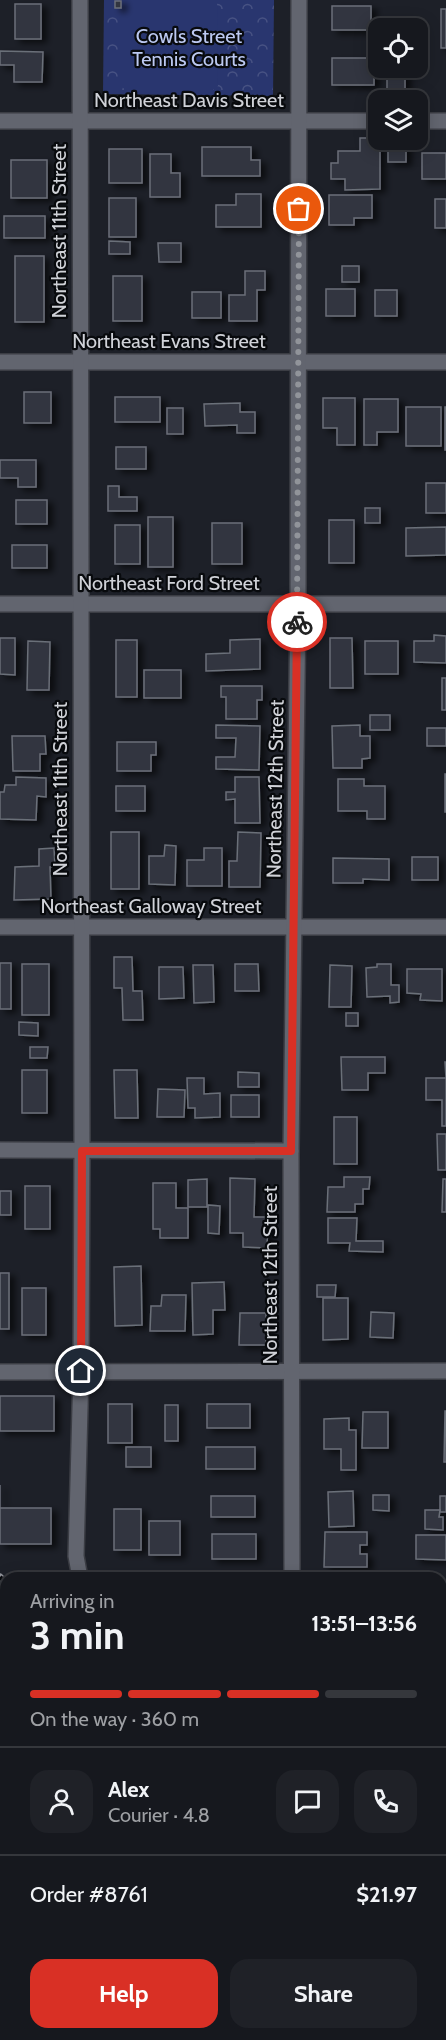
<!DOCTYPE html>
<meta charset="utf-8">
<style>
body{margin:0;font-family:Cabin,sans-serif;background:#1f2127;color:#f1f3f6;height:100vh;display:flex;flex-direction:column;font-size:22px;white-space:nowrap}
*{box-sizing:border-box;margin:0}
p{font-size:20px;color:#9ea0a4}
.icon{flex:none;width:33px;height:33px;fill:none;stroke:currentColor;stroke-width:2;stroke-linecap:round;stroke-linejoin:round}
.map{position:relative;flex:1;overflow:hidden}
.details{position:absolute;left:0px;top:1572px;width:447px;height:468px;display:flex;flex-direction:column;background:#16181e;border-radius:18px 18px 0 0;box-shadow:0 3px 15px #0003,0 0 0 2px #35373c}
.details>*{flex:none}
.buttons{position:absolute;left:368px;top:18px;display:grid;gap:12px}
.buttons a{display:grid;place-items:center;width:60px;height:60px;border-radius:12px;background:#16181e;box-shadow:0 3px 15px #0003,0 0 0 2px #35373c;font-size:30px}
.pin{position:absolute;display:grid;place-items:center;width:51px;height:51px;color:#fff;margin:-26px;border:3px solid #fff;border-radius:50%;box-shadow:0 2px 6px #0007}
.courier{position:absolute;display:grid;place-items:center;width:60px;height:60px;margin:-30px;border:4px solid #d93025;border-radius:50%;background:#fff;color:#222;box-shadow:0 2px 8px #0007}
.overview em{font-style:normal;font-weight:800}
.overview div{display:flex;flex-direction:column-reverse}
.overview{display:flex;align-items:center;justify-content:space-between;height:102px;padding:0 30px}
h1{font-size:39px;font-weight:800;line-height:45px}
.bar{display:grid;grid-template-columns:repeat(4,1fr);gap:9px 6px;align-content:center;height:72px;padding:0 30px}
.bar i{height:8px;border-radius:4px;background:#35373c}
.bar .on{background:#d93025}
.bar p{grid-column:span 4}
.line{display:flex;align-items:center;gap:15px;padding:0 30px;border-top:2px solid #35373c}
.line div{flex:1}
.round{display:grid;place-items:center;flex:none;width:63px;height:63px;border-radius:18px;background:#1f2127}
.cta{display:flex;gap:12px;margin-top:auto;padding:12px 30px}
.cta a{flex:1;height:69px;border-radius:18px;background:#d93025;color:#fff;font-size:24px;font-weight:800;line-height:69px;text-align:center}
.cta a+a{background:#1f2127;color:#f1f3f6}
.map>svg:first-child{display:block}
.industrial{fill:url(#industrial-grid)}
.park{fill:url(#park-crowns)}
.pitch{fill:#29366f}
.building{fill:#33363f;stroke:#6b6f79;stroke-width:1.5;filter:url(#shadow)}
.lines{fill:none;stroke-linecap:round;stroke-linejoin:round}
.minor-casing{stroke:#3b3d44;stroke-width:18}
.minor{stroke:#62656f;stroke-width:15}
.rail-casing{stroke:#94969d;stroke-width:7}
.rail{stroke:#080a0d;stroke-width:4.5;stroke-dasharray:14;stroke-linecap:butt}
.done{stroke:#91949a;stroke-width:6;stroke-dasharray:0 10.8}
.route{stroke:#d93025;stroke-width:8}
.labels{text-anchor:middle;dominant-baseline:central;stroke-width:4.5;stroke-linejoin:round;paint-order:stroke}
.park-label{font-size:20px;fill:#bcc9f2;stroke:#080a0d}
.street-label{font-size:20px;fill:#d0d2d8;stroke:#080a0d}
</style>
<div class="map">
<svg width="446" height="2040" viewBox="0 0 446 2040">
<defs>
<pattern id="industrial-grid" width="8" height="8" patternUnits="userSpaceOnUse" patternTransform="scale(1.5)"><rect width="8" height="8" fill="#252937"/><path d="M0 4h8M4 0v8" fill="none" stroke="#444753"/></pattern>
<pattern id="park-crowns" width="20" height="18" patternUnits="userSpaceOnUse" patternTransform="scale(1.5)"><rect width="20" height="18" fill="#29366f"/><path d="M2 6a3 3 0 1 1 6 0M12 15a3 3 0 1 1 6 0" fill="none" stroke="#475283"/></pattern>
<filter id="shadow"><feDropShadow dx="5.5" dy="3.5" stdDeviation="3" flood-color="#0009"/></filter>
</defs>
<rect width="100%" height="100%" fill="#1d2028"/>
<!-- industrial -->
<path class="industrial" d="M0,1618L6,1624V2034H283L287,2040H0Z"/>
<!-- park -->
<path class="park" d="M104,0H274L273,96L103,94Z"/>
<!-- pitch -->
<path class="pitch" d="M122,0H217L218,86L209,93H129L122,87Z"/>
<!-- building -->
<g class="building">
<rect x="115" y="1" width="6" height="7"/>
<rect x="15" y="4" width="26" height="35"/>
<rect x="332" y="6" width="39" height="24"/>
<rect x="441" y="9" width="5" height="39"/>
<path d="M0,51L43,52L42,82H14V65H0Z"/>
<rect x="332" y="58" width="42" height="27"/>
<rect x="387" y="73" width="18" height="18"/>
<path d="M360,138H378L380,140V189L345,190V179H331V163H338V151H360Z"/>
<rect x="388" y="143" width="18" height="19"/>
<path d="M202,147H251V160H260V176H202Z"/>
<rect x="109" y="149" width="33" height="34"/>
<rect x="422" y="153" width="24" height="26"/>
<path d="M150,154H171V173H180V197H150Z"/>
<rect x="11" y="160" width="36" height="38"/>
<path d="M236,194H261V227H216V205H236Z"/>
<path d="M329,195H372V218H354V225H329Z"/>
<rect x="109" y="198" width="27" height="39"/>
<rect x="435" y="199" width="11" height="29"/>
<rect x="4" y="216" width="41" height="22"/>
<path d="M109,241L130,242V254H109Z"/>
<path d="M158,243H181V262H159Z"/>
<rect x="15" y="256" width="29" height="66"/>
<rect x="342" y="266" width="17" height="16"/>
<path d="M245,271H265V290H257V321H229V295H245Z"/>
<rect x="113" y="276" width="29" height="45"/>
<rect x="326" y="289" width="29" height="27"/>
<rect x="375" y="290" width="22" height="26"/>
<rect x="192" y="292" width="29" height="26"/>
<rect x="24" y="392" width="27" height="31"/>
<rect x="115" y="397" width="45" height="25"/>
<path d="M323,398H355V445H337V428H323Z"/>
<path d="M364,399H398V432H377V445H364Z"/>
<path d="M240,403V412H255V433H237V425L205,426L204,404Z"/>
<rect x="406" y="407" width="35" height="39"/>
<rect x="445" y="407" width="1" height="43"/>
<rect x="167" y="408" width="16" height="26"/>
<rect x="116" y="447" width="30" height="22"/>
<path d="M0,460H36V487H18V478H0Z"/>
<rect x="426" y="483" width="20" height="30"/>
<path d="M108,486H119V497H137V511H108Z"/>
<rect x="16" y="500" width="31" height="24"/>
<rect x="365" y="508" width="15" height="15"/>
<rect x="148" y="517" width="25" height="50"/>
<rect x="329" y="520" width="25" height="43"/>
<rect x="212" y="523" width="30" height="41"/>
<rect x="115" y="525" width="25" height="39"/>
<path d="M446,527V555L406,556V528Z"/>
<rect x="12" y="545" width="35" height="23"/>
<path d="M434,635L446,636V663L414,662V641H434Z"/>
<path d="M0,638H15V675L0,674Z"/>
<path d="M330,638H352L353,688H330Z"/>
<path d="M260,639V669L206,671V654L230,653V640Z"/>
<rect x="116" y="640" width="21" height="57"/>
<path d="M28,641L50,642L49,690H27Z"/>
<rect x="365" y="641" width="33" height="33"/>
<rect x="144" y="670" width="37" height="28"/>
<rect x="442" y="678" width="4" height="32"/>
<path d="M221,686H262V700H257V719H226V697H221Z"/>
<rect x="370" y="715" width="20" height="15"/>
<path d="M216,725L260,726L259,770L216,769V757H235L236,738H216Z"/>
<path d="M360,725V736H370V758L362,759V768H333L332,726Z"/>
<rect x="427" y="728" width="19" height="18"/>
<path d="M12,736H45L46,754H40V771H13Z"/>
<path d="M117,742H156V755H151V771H117Z"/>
<rect x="445" y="774" width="1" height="38"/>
<path d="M16,777L46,778V797L37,796L36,820L0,819V792H4L5,785H16Z"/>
<path d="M235,777H259L260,823H235V799L226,800V792H235Z"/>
<path d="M338,779H364V786H385V819H367V811H338Z"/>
<rect x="116" y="786" width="29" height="25"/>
<rect x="111" y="832" width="28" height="57"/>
<path d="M238,832L261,833L260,887H229V861H237Z"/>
<path d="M165,845L176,846L175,885L149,884V856H164Z"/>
<path d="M54,848L55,867H50L51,899L14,900L15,867L39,866V849Z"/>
<path d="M204,848H222V886H187V860H204Z"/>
<rect x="412" y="857" width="26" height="23"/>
<path d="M333,858L389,859V880L363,879V883H333Z"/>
<path d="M114,957H132L133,991H142L143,1020H123L122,988H114Z"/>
<rect x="0" y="963" width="11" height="46"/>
<rect x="22" y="964" width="27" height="51"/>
<path d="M235,964H258L259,991H235Z"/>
<path d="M377,964H391V985H399V1002L390,1003V996L367,997L366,968L377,967Z"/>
<path d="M193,965H213L214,1002L194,1003Z"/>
<path d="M330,965L352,966L351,1007H329Z"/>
<path d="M159,967H183L184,998L159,999Z"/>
<path d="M407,969H442V1001L420,1000L421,994L407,993Z"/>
<rect x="346" y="1013" width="12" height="13"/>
<path d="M19,1022L38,1023V1036L19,1035Z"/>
<path d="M30,1047H48L47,1058H30Z"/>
<path d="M341,1057H385V1073H368V1090H342Z"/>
<path d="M445,1062H446V1126H442V1100H426V1078H446Z"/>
<rect x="22" y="1070" width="25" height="43"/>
<path d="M114,1070H137L138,1118H115Z"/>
<path d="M238,1072L259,1073V1087H238Z"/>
<path d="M187,1078H204V1094L220,1093V1117L195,1118V1108H188Z"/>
<path d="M158,1089L185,1090L184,1117H157Z"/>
<rect x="231" y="1095" width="28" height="22"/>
<rect x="334" y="1117" width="23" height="47"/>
<path d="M437,1134H446V1170H438Z"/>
<path d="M344,1177H370L369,1189H363V1204H355V1212H327L328,1187H344Z"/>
<path d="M230,1178L255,1179L254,1217H268L267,1248L243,1247V1233H230Z"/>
<path d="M207,1179V1207H188V1180Z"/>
<path d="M443,1179H446V1212H442Z"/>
<path d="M153,1183H176V1208H188V1238H160V1229H153Z"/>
<rect x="25" y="1186" width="25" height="43"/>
<rect x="0" y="1191" width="11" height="24"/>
<path d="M208,1205L220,1206L219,1234L208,1233Z"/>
<path d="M328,1218H357L356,1241H383V1252L349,1251L350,1243H328Z"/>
<path d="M141,1266L142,1325L115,1326L114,1267Z"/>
<rect x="0" y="1273" width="9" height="56"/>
<path d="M224,1282L225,1310H213V1334L193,1335L192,1283Z"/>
<path d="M317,1285H336L335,1297H317Z"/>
<rect x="22" y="1288" width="24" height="47"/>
<path d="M162,1295H186L185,1331H150L151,1306H161Z"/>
<path d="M323,1298H348V1339L323,1340Z"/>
<path d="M371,1312L394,1313L393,1338L370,1337Z"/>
<path d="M240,1313H266V1345H239Z"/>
<rect x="0" y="1396" width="54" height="35"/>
<rect x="108" y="1404" width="24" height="39"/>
<rect x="207" y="1404" width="43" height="24"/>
<rect x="165" y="1405" width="13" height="36"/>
<path d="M445,1411H446V1462H444Z"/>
<path d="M363,1412H388V1448H362Z"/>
<path d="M349,1418V1430H356V1470H341V1449H324V1419Z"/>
<rect x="126" y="1447" width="25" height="20"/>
<rect x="206" y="1447" width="49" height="22"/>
<path d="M0,1485V1508H51V1544H0Z"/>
<path d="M353,1491L354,1526L329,1527L328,1492Z"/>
<path d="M373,1495H389V1511L373,1510Z"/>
<rect x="211" y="1496" width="44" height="21"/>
<rect x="440" y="1496" width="6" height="16"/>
<rect x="114" y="1509" width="27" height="41"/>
<path d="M425,1510H440L439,1517H443V1530L425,1529Z"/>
<rect x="149" y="1521" width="31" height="34"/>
<path d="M325,1532H367V1545H360V1554H367V1567H324Z"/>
<rect x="212" y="1534" width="44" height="25"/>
<path d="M416,1535H446V1560L416,1559Z"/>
<path d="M0,1640L6,1648V1682L0,1674Z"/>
<path d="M443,1725H446V1751H442Z"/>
<path d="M445,1761H446V1784H444Z"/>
<path d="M441,1841H446V1881V1865H441Z"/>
<path d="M0,1964L6,1968V1995L0,2003Z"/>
<rect x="441" y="1978" width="5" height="27"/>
<path d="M45,2034H76L72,2040H41Z"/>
<path d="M138,2034H203L199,2040H134Z"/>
</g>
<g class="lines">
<defs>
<g id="minor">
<path d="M0,121H378"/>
<path d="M417,121H446"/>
<path d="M0,362H446"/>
<path d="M0,604H446"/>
<path d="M0,927H446"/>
<path d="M0,1150L291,1151"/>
<path d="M0,1372L446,1371"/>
<path d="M80,1578L76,1556L81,1371L82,1151L80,0"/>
<path d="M292,1578L291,1151L298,604L299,0"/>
<path d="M441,1592H446"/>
<path d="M441,1813H446"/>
<path d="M0,1914L6,1906"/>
<path d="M266,2034L272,2040"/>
<path d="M359,2036H446"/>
<path d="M104,2040L109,2034"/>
</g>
</defs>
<!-- minor casing -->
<use href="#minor" class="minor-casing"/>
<!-- minor -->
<use href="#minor" class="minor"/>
<defs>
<g id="rail">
<path d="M0,1577L6,1583"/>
<path d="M0,1591L6,1598"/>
<path d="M314,2034L318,2040"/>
<path d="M326,2034L330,2040"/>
</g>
</defs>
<!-- rail casing -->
<use href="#rail" class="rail-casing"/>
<!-- rail -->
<use href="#rail" class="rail"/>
</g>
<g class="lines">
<!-- done -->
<path class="done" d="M297,622L299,209"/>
<!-- route -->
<path class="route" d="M81,1371L82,1151H291L297,622"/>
</g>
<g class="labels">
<!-- park labels -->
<g class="park-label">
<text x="189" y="36">Cowls Street<tspan x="189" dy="23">Tennis Courts</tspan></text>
</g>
<!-- street labels -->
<g class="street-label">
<text x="189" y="100">Northeast Davis Street</text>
<text transform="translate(59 231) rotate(-90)">Northeast 11th Street</text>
<text x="169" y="341">Northeast Evans Street</text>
<text x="169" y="583">Northeast Ford Street</text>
<text transform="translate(60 789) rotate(-90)">Northeast 11th Street</text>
<text transform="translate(275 789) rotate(-89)">Northeast 12th Street</text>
<text x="151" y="906">Northeast Galloway Street</text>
<text transform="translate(270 1275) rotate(-90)">Northeast 12th Street</text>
</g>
</g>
</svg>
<div class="buttons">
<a><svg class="icon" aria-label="locate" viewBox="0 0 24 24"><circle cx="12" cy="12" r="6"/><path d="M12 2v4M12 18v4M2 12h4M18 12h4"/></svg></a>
<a><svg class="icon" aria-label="layers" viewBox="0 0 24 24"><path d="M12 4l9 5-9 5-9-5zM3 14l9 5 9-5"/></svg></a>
</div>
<div class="pin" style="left:299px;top:209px;background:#ea580c"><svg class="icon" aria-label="bag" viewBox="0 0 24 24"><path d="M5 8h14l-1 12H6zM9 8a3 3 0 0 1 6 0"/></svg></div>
<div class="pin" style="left:81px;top:1371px;background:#1f2937"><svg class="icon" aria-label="home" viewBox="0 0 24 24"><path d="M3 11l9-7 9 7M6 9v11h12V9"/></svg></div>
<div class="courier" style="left:297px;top:622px"><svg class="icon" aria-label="bike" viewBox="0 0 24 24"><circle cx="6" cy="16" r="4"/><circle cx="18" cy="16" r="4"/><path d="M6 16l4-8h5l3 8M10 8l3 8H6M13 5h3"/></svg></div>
<section class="details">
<div class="overview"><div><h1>3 min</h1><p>Arriving in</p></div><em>13:51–13:56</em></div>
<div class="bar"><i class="on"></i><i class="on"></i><i class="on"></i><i></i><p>On the way · 360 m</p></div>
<div class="line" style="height:108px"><a class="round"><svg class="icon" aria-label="person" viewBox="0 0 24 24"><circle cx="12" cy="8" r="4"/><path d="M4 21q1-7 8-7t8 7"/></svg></a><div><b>Alex</b><p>Courier · 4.8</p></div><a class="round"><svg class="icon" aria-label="chat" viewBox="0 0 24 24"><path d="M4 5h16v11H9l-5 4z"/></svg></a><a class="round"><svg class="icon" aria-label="phone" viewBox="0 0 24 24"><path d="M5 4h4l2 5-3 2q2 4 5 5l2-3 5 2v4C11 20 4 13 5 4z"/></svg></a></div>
<div class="line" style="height:78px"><div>Order #8761</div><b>$21.97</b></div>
<div class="cta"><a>Help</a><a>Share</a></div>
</section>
</div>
